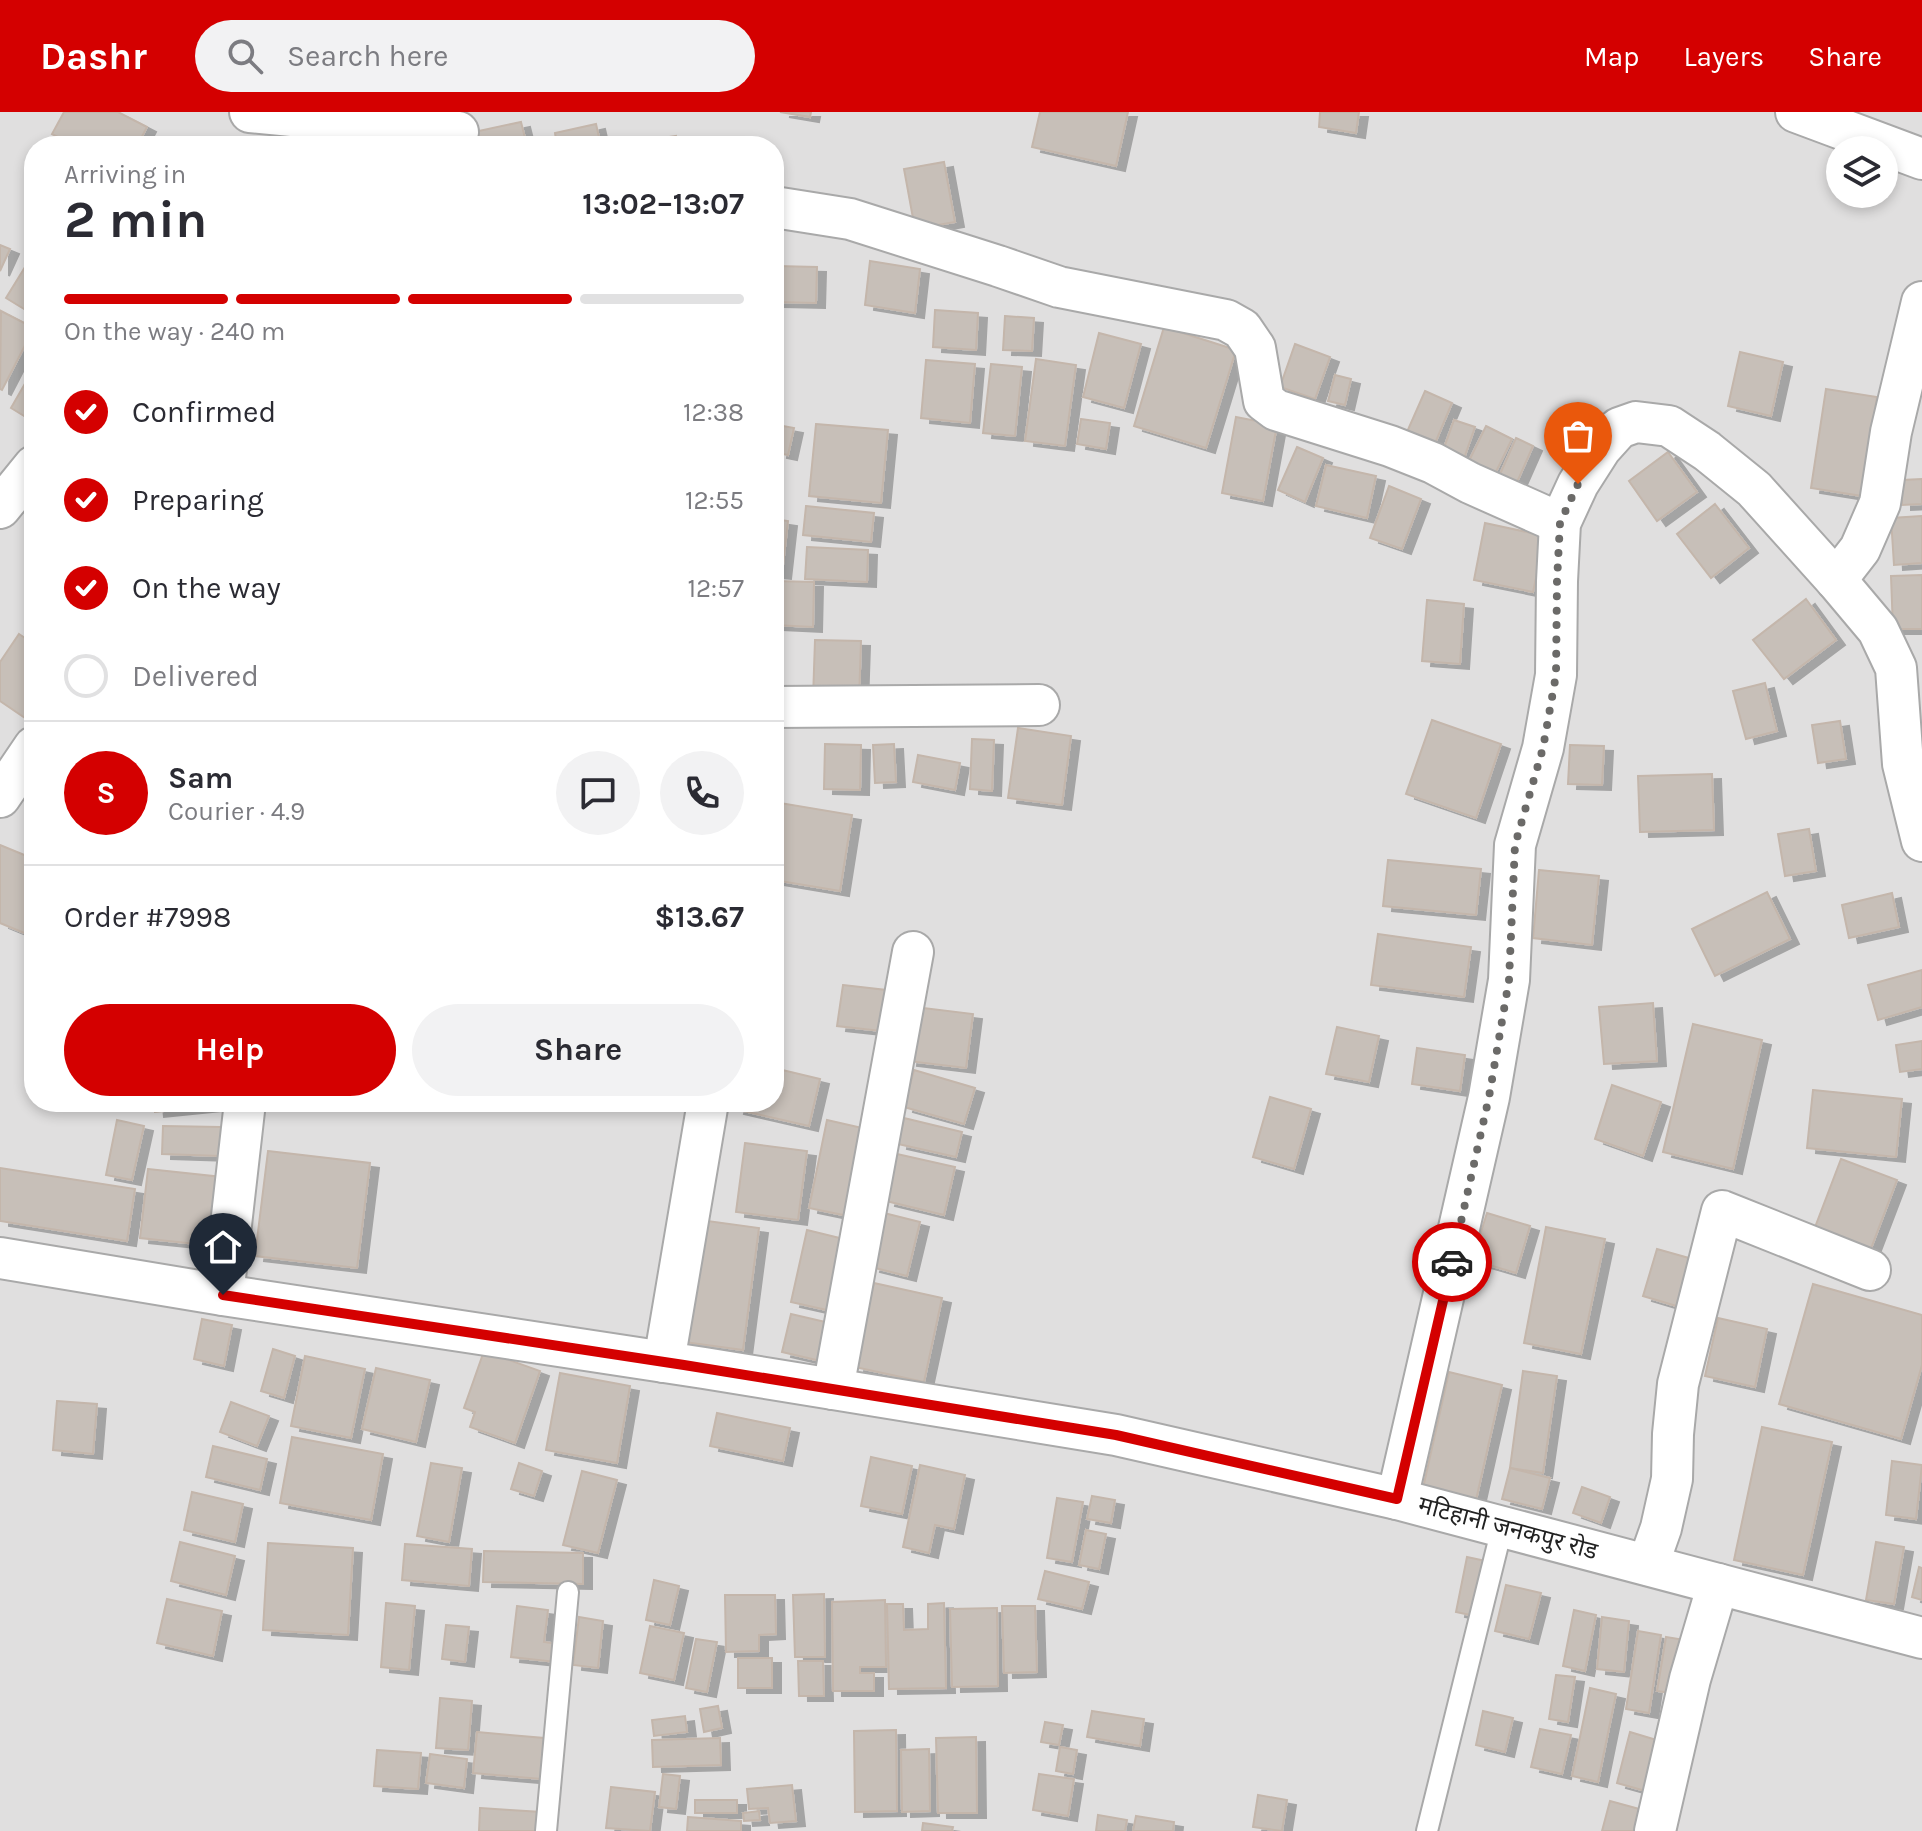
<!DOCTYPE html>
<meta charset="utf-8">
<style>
body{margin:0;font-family:Karla,"Noto Sans Devanagari",sans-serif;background:#f2f2f3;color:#2b2b33;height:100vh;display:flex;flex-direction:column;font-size:30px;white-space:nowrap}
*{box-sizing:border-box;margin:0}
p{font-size:26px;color:#7c7c81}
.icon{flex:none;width:44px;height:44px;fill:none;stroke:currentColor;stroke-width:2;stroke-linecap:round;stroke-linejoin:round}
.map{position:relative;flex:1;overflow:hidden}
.panel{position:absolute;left:24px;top:24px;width:760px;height:976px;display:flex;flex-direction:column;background:#fff;border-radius:32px;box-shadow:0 4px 12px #0003}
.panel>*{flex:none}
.fabs{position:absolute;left:1826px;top:24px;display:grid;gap:16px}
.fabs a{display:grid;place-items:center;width:72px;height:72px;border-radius:50%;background:#fff;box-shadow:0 4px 12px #0003;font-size:40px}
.pin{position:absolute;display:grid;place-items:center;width:68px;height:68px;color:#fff;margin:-82px -34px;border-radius:50% 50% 50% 0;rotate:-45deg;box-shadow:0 0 8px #0007}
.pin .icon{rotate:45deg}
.courier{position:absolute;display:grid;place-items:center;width:80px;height:80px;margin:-40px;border:6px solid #d40000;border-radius:50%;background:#fff;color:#222;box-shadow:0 2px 10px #0007}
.head em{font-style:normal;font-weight:700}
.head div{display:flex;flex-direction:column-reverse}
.head{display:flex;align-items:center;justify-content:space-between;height:136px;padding:0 40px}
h1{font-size:52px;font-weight:700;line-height:60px}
.bar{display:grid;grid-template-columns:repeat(4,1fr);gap:12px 8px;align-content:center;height:96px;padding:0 40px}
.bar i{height:10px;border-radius:6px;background:#e1e1e2}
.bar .active{background:#d40000}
.bar p{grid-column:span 4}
.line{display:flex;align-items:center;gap:20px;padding:0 40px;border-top:2px solid #e1e1e2}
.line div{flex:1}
.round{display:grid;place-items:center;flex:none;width:84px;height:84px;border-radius:42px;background:#f2f2f3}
ol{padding:0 40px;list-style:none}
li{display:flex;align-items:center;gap:24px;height:88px}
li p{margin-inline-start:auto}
li .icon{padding:8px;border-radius:50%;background:#d40000;color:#fff;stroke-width:4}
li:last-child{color:#7c7c81}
li i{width:44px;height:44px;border:4px solid #e1e1e2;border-radius:50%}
.cta{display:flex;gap:16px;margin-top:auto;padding:16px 40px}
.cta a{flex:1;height:92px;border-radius:48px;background:#d40000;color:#fff;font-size:32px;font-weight:700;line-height:92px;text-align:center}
.cta a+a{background:#f2f2f3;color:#2b2b33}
header{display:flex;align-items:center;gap:48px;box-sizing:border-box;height:112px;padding:0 40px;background:#d40000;color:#fff}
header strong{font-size:38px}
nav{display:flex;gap:44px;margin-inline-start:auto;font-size:28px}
.search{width:560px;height:72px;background:#f2f2f3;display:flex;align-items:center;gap:20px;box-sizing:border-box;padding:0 28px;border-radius:44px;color:#7c7c81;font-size:30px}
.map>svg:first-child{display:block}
.residential{fill:#e0dfdf;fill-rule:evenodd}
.building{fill:#c7bfb8;stroke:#c4b6ab;stroke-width:2;filter:url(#shadow)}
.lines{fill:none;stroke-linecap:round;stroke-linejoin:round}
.lane-casing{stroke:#a9a9a9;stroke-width:24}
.street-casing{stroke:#a9a9a9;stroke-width:44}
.lane{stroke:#fff;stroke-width:20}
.street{stroke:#fff;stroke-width:40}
.done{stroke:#6b6a68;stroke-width:8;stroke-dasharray:0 14.4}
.route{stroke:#d40000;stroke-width:10}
.labels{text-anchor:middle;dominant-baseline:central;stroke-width:8;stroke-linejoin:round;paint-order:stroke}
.street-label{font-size:24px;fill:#222;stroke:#fff}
</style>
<header>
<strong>Dashr</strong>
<div class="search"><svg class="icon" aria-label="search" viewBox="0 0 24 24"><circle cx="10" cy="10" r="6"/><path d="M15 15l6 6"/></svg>Search here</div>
<nav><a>Map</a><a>Layers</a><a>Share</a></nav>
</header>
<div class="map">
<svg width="1922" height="1719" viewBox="0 0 1922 1719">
<defs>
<filter id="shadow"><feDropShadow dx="9" dy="5" stdDeviation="0" flood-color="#0004"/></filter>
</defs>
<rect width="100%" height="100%" fill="#f2efe9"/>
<!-- residential -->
<path class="residential" d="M0,0H1922V1719H0ZM34,34H774V990H34ZM1840,38H1884V82H1840Z"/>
<!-- building -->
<g class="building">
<path d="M64,0H118L147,15L137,34H74L52,22Z"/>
<path d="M780,0H811L810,5Z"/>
<path d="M1040,0H1128L1116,54L1032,35Z"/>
<path d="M1320,0H1359L1356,21L1319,15Z"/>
<path d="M521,10L527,34H477L474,20Z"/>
<path d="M596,12L601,34H557L555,21Z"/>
<path d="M676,24L677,34H657L656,27Z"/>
<path d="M944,50L955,110L915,117L904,57Z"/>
<path d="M0,133L10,137L0,159Z"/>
<path d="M870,149L920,157L915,201L865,193Z"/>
<path d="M776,154L817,155L816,191L775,190Z"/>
<path d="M25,155L34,160V203L6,186Z"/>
<path d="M935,198L978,201L976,238L933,235Z"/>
<path d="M1,199L34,216L2,278L0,277Z"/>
<path d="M1005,204L1034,206L1032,239L1003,238Z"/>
<path d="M1164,215L1236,238L1206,336L1134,314Z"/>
<path d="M1099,221L1141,232L1124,296L1083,285Z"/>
<path d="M1295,232L1330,245L1315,287L1280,275Z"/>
<path d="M1740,240L1783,250L1771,304L1728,294Z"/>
<path d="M1036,247L1076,253L1065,334L1025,329Z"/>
<path d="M926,248L975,252L970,311L921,306Z"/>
<path d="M991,252L1022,255L1015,324L983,321Z"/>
<path d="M1335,263L1351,267L1345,293L1328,289Z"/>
<path d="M27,268L34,272V310L11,296Z"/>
<path d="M1826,277L1877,285L1862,384L1811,376Z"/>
<path d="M1425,279L1452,291L1431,341L1403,329Z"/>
<path d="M1236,305L1277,313L1263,389L1222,381Z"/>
<path d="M1081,307L1110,311L1106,337L1077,332Z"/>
<path d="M1454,308L1475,315L1461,355L1440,347Z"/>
<path d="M816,312L888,318L881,391L809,384Z"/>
<path d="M783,314L794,316L788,343L778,341Z"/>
<path d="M1486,314L1512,327L1492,368L1466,355Z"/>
<path d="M1516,326L1533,334L1514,377L1497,369Z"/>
<path d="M1297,335L1323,346L1305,390L1278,378Z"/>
<path d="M1668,340L1697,380L1657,409L1629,369Z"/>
<path d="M1326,353L1376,364L1367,406L1316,394Z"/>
<path d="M1922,367V392L1902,393V368Z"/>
<path d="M1389,374L1421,387L1402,437L1370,426Z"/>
<path d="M1715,392L1749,436L1711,466L1677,422Z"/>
<path d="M806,394L874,401L871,430L803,423Z"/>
<path d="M1922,404V451L1894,453L1891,406Z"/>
<path d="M774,407L788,409L782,462L774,461Z"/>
<path d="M1485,411L1545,424L1533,480L1474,468Z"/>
<path d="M807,435L868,438L867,470L805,467Z"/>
<path d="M1922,463V517H1893L1891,464Z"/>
<path d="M774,469L814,470L813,515L774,513Z"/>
<path d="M1806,487L1836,528L1784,567L1753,528Z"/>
<path d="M1427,488L1464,492L1460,552L1422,549Z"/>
<path d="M19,522L34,532V612L0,589V550Z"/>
<path d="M815,528L861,529L859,588L813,587Z"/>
<path d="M1765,571L1777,619L1746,627L1733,579Z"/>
<path d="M1432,608L1501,632L1476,706L1406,682Z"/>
<path d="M1840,609L1846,647L1818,651L1812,613Z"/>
<path d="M1018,616L1071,624L1062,693L1008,686Z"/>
<path d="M972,627L994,628L992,679L970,677Z"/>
<path d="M825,632L861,633L860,678L824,677Z"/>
<path d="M894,632L896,670L875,671L873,633Z"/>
<path d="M1570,633L1604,634L1602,673L1568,672Z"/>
<path d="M918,643L960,651L955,678L913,670Z"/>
<path d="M1712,662L1714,718L1640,720L1638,664Z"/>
<path d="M34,673V694L24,687Z"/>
<path d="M774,690L852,703L840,779L774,768Z"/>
<path d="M1809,717L1816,759L1785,764L1778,722Z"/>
<path d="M0,733L34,747V825L0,811Z"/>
<path d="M1388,748L1481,757L1476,803L1383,794Z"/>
<path d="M1539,758L1599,764L1592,833L1533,826Z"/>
<path d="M1767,780L1790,827L1715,864L1692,817Z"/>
<path d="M1892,781L1899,815L1849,826L1842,793Z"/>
<path d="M1378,822L1471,835L1464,885L1371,873Z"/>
<path d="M1922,858V895L1878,908L1868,873Z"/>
<path d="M843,873L886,878L881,919L837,914Z"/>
<path d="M1653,891L1657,949L1604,952L1599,895Z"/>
<path d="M915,895L973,902L966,956L908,949Z"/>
<path d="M1693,912L1762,928L1733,1057L1663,1040Z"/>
<path d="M1337,915L1379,924L1369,970L1326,962Z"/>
<path d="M1922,929V957L1900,960L1896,933Z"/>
<path d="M1417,936L1465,943L1460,979L1412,972Z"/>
<path d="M774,956L820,967L809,1014L735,997L737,990H774Z"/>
<path d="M914,958L975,976L964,1012L904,995Z"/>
<path d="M1612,973L1661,990L1643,1044L1595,1027Z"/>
<path d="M1813,978L1902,987L1896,1045L1807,1036Z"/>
<path d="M1270,985L1311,997L1294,1057L1253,1045Z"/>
<path d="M154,990H222V993L155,1000Z"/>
<path d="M904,1006L962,1020L956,1045L898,1032Z"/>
<path d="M117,1008L144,1014L132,1068L106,1063Z"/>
<path d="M827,1008L871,1018L853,1105L809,1096Z"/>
<path d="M163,1014L221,1015V1044L162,1042Z"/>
<path d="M745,1031L807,1039L798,1108L736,1100Z"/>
<path d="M268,1039L370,1051L357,1156L255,1144Z"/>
<path d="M897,1042L955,1055L944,1103L886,1089Z"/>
<path d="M1841,1047L1897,1068L1870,1139L1814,1118Z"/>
<path d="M0,1056L135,1077L127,1129L0,1109Z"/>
<path d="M148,1057L222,1065L215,1134L140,1126Z"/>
<path d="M884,1101L920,1110L907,1164L871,1155Z"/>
<path d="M1487,1101L1530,1114L1516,1161L1472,1148Z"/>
<path d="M700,1108L759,1116L743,1238L684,1230Z"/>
<path d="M1546,1115L1605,1127L1581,1242L1524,1231Z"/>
<path d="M807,1118L856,1130L840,1201L791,1190Z"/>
<path d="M1657,1137L1696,1148L1683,1196L1643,1184Z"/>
<path d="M874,1171L942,1186L924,1270L855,1255Z"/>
<path d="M1813,1172L1922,1203V1253L1901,1327L1779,1292Z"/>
<path d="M791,1202L834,1212L825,1250L782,1240Z"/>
<path d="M1718,1206L1767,1217L1755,1275L1705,1264Z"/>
<path d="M202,1207L232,1213L224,1254L194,1247Z"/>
<path d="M273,1237L295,1244L284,1286L261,1279Z"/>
<path d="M484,1239L540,1259L515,1331L470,1315L475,1300L464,1296Z"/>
<path d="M305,1244L365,1257L351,1326L291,1314Z"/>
<path d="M376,1256L430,1268L416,1330L362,1317Z"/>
<path d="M1523,1259L1557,1264L1543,1361L1510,1356Z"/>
<path d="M1449,1260L1502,1273L1476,1388L1423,1376Z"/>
<path d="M560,1261L630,1274L617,1351L546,1338Z"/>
<path d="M57,1289L97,1292L93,1342L53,1338Z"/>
<path d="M231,1290L269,1304L257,1334L220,1320Z"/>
<path d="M717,1301L790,1316L783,1349L710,1334Z"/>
<path d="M1762,1315L1832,1330L1803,1463L1734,1448Z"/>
<path d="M292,1325L383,1342L371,1408L280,1391Z"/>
<path d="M213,1334L267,1347L260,1378L206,1365Z"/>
<path d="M871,1345L912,1354L902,1402L861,1394Z"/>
<path d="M1892,1349L1922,1353L1916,1407L1886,1403Z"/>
<path d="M431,1351L462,1356L449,1430L417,1424Z"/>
<path d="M519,1351L542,1359L534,1384L511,1377Z"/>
<path d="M920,1353L965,1363L954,1417L935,1413L929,1441L903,1435Z"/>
<path d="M1510,1356L1550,1366L1542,1397L1502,1387Z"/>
<path d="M582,1359L617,1368L598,1441L563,1433Z"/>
<path d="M1582,1375L1610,1385L1601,1411L1573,1401Z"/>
<path d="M192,1380L243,1392L235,1430L184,1418Z"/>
<path d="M1092,1384L1115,1388L1111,1411L1087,1407Z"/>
<path d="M1057,1386L1083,1390L1072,1450L1047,1446Z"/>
<path d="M1086,1418L1106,1422L1099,1457L1079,1453Z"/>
<path d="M180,1430L235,1444L226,1483L171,1469Z"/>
<path d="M1876,1430L1904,1435L1894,1492L1866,1488Z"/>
<path d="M268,1431L353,1436L348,1523L263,1518Z"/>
<path d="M405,1432L472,1437L469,1474L402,1468Z"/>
<path d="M484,1439L583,1441V1472L483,1470Z"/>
<path d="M1467,1445L1486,1449L1475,1504L1456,1500Z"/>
<path d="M1919,1455L1922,1456V1488L1912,1485Z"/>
<path d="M1045,1459L1089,1470L1082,1497L1038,1487Z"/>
<path d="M654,1468L679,1474L670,1513L646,1508Z"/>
<path d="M1506,1473L1541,1481L1529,1527L1495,1519Z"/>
<path d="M824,1482L825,1545H795L793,1483Z"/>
<path d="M725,1483H775L776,1522L759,1523V1539L726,1540Z"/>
<path d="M167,1487L222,1499L213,1544L157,1531Z"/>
<path d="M885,1488L886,1555H860V1561H874V1579H833L832,1490Z"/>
<path d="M386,1491L415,1494L409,1558L381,1555Z"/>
<path d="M944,1491L946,1576L889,1577L887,1492H903L904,1518L928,1517V1492Z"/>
<path d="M517,1494L548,1498L544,1530L558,1532L556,1550L511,1545Z"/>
<path d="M1002,1494H1035L1037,1560L1004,1561Z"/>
<path d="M997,1496L998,1574L952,1575L950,1497Z"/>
<path d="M1574,1498L1596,1503L1585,1559L1563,1554Z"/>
<path d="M579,1505L603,1509L598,1556L573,1553Z"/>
<path d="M1602,1505L1629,1509L1624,1560L1597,1557Z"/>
<path d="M446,1513L469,1515L465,1550L442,1547Z"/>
<path d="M650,1514L684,1521L674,1568L640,1561Z"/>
<path d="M1638,1519L1661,1523L1649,1601L1626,1597Z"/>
<path d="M1666,1525L1685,1528L1677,1582L1657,1579Z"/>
<path d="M696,1527L717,1530L707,1580L686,1576Z"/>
<rect x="738" y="1546" width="34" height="30"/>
<path d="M798,1549H823L824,1584H799Z"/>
<path d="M1556,1563L1575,1565L1568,1610L1549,1607Z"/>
<path d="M1590,1576L1616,1582L1598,1670L1572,1664Z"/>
<path d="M440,1586L472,1589L468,1638L436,1636Z"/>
<path d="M718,1594L722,1616L704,1620L700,1597Z"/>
<path d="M1092,1599L1144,1607L1140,1634L1087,1625Z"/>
<path d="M1483,1599L1513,1606L1505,1640L1476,1633Z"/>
<path d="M685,1604L687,1620L654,1624L652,1608Z"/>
<path d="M1045,1610L1063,1613L1059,1633L1041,1630Z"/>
<path d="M1540,1617L1571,1623L1562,1662L1531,1655Z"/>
<path d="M896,1618L897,1699L855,1700L854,1619Z"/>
<path d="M477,1620L544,1626L541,1667L473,1661Z"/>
<path d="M1630,1620L1663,1630L1649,1680L1617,1671Z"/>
<path d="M976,1625L977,1701H938L936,1626Z"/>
<path d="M720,1626L721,1653L653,1655L652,1628Z"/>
<path d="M1060,1635L1077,1638L1073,1662L1056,1659Z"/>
<path d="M929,1637L930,1699L902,1700L901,1638Z"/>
<path d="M377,1638L421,1641L418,1677L374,1674Z"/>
<path d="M430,1642L467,1647L464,1676L426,1671Z"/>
<path d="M663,1662L680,1664L676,1697L659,1695Z"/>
<path d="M1039,1662L1074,1667L1068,1704L1033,1698Z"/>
<path d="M792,1673L796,1709L770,1711L768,1696L749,1697L747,1677Z"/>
<path d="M611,1675L655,1680L650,1719L606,1716Z"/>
<path d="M1258,1683L1287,1688L1282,1719L1253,1715Z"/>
<rect x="695" y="1688" width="42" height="13"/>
<path d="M1610,1689L1643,1698L1638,1719H1602Z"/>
<path d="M480,1696L541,1700L539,1719H479Z"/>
<path d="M759,1699L760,1708L744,1709L743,1701Z"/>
<path d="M1098,1703L1127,1708L1125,1719H1096Z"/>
<path d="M1136,1704L1174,1710L1173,1719H1133Z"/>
<path d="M688,1705L741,1709V1719H687Z"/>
<path d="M923,1711L953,1715L952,1719H922Z"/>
</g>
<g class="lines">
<defs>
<g id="lane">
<path d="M546,1719L568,1480"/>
<path d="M1427,1719L1502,1416"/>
</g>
<g id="street">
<path d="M250,0L458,20"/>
<path d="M1796,0L1922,47"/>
<path d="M774,95L850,107L998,154L1059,175L1226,208L1242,217L1255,236L1264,289L1276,298L1390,334L1433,351L1470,371L1560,411"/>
<path d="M0,396L34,354"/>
<path d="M1836,468L1860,437L1880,391L1891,320L1922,190"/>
<path d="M774,595L1039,593"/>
<path d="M0,685L34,635"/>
<path d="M0,1146L223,1183L704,1256L1116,1323L1397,1387L1922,1526"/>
<path d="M223,1183L245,990"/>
<path d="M664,1250L708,990"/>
<path d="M833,1277L913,840"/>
<path d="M1397,1387L1489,985L1509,868L1515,733L1543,636L1556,563L1557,469L1560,411L1578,372L1601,336L1619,316L1636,310L1669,314L1707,339L1754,377L1836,468L1878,518L1896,556L1903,652L1922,729"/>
<path d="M1648,1453L1661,1416L1672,1367L1673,1322L1678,1272L1722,1099L1870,1158"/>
<path d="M1655,1719L1690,1567L1718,1472"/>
</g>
</defs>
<!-- lane casing -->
<use href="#lane" class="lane-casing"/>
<!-- street casing -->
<use href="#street" class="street-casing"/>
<!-- lane -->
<use href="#lane" class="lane"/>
<!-- street -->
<use href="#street" class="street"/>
</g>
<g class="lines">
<!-- done -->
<path class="done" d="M1452,1150L1489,985L1509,868L1515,733L1543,636L1556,563L1557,469L1560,411L1578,372"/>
<!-- route -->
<path class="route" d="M223,1183L684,1253L1116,1323L1397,1387L1452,1150"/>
</g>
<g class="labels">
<!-- street labels -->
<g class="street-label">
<text transform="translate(1508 1416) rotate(15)">मटिहानी जनकपुर रोड</text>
</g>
</g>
</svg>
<div class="fabs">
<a><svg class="icon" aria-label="layers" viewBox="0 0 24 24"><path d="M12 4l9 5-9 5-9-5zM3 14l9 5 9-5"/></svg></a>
</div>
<div class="pin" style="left:1578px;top:372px;background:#ea580c"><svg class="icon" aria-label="bag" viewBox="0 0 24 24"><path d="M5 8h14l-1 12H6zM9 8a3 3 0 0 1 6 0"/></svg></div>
<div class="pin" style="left:223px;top:1183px;background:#1f2937"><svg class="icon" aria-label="home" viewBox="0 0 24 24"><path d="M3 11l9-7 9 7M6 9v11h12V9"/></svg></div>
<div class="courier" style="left:1452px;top:1150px"><svg class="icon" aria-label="car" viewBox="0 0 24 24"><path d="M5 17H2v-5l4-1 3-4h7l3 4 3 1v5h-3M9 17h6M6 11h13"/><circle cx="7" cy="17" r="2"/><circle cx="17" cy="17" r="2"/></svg></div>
<section class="panel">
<div class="head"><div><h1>2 min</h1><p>Arriving in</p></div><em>13:02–13:07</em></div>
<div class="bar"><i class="active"></i><i class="active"></i><i class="active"></i><i></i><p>On the way · 240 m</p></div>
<ol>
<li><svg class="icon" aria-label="check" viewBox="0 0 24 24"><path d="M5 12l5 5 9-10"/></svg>Confirmed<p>12:38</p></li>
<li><svg class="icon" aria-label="check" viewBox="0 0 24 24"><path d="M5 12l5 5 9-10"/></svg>Preparing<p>12:55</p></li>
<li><svg class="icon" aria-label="check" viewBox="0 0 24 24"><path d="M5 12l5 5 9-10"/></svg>On the way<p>12:57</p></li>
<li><i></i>Delivered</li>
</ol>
<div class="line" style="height:144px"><b class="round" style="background:#d40000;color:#fff">S</b><div><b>Sam</b><p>Courier · 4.9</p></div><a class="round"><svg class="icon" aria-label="chat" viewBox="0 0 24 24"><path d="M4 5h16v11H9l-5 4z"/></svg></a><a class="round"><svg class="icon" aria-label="phone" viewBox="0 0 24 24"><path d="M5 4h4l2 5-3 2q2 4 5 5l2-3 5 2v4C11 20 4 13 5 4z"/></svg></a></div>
<div class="line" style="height:104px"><div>Order #7998</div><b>$13.67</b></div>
<div class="cta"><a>Help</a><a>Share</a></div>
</section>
</div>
